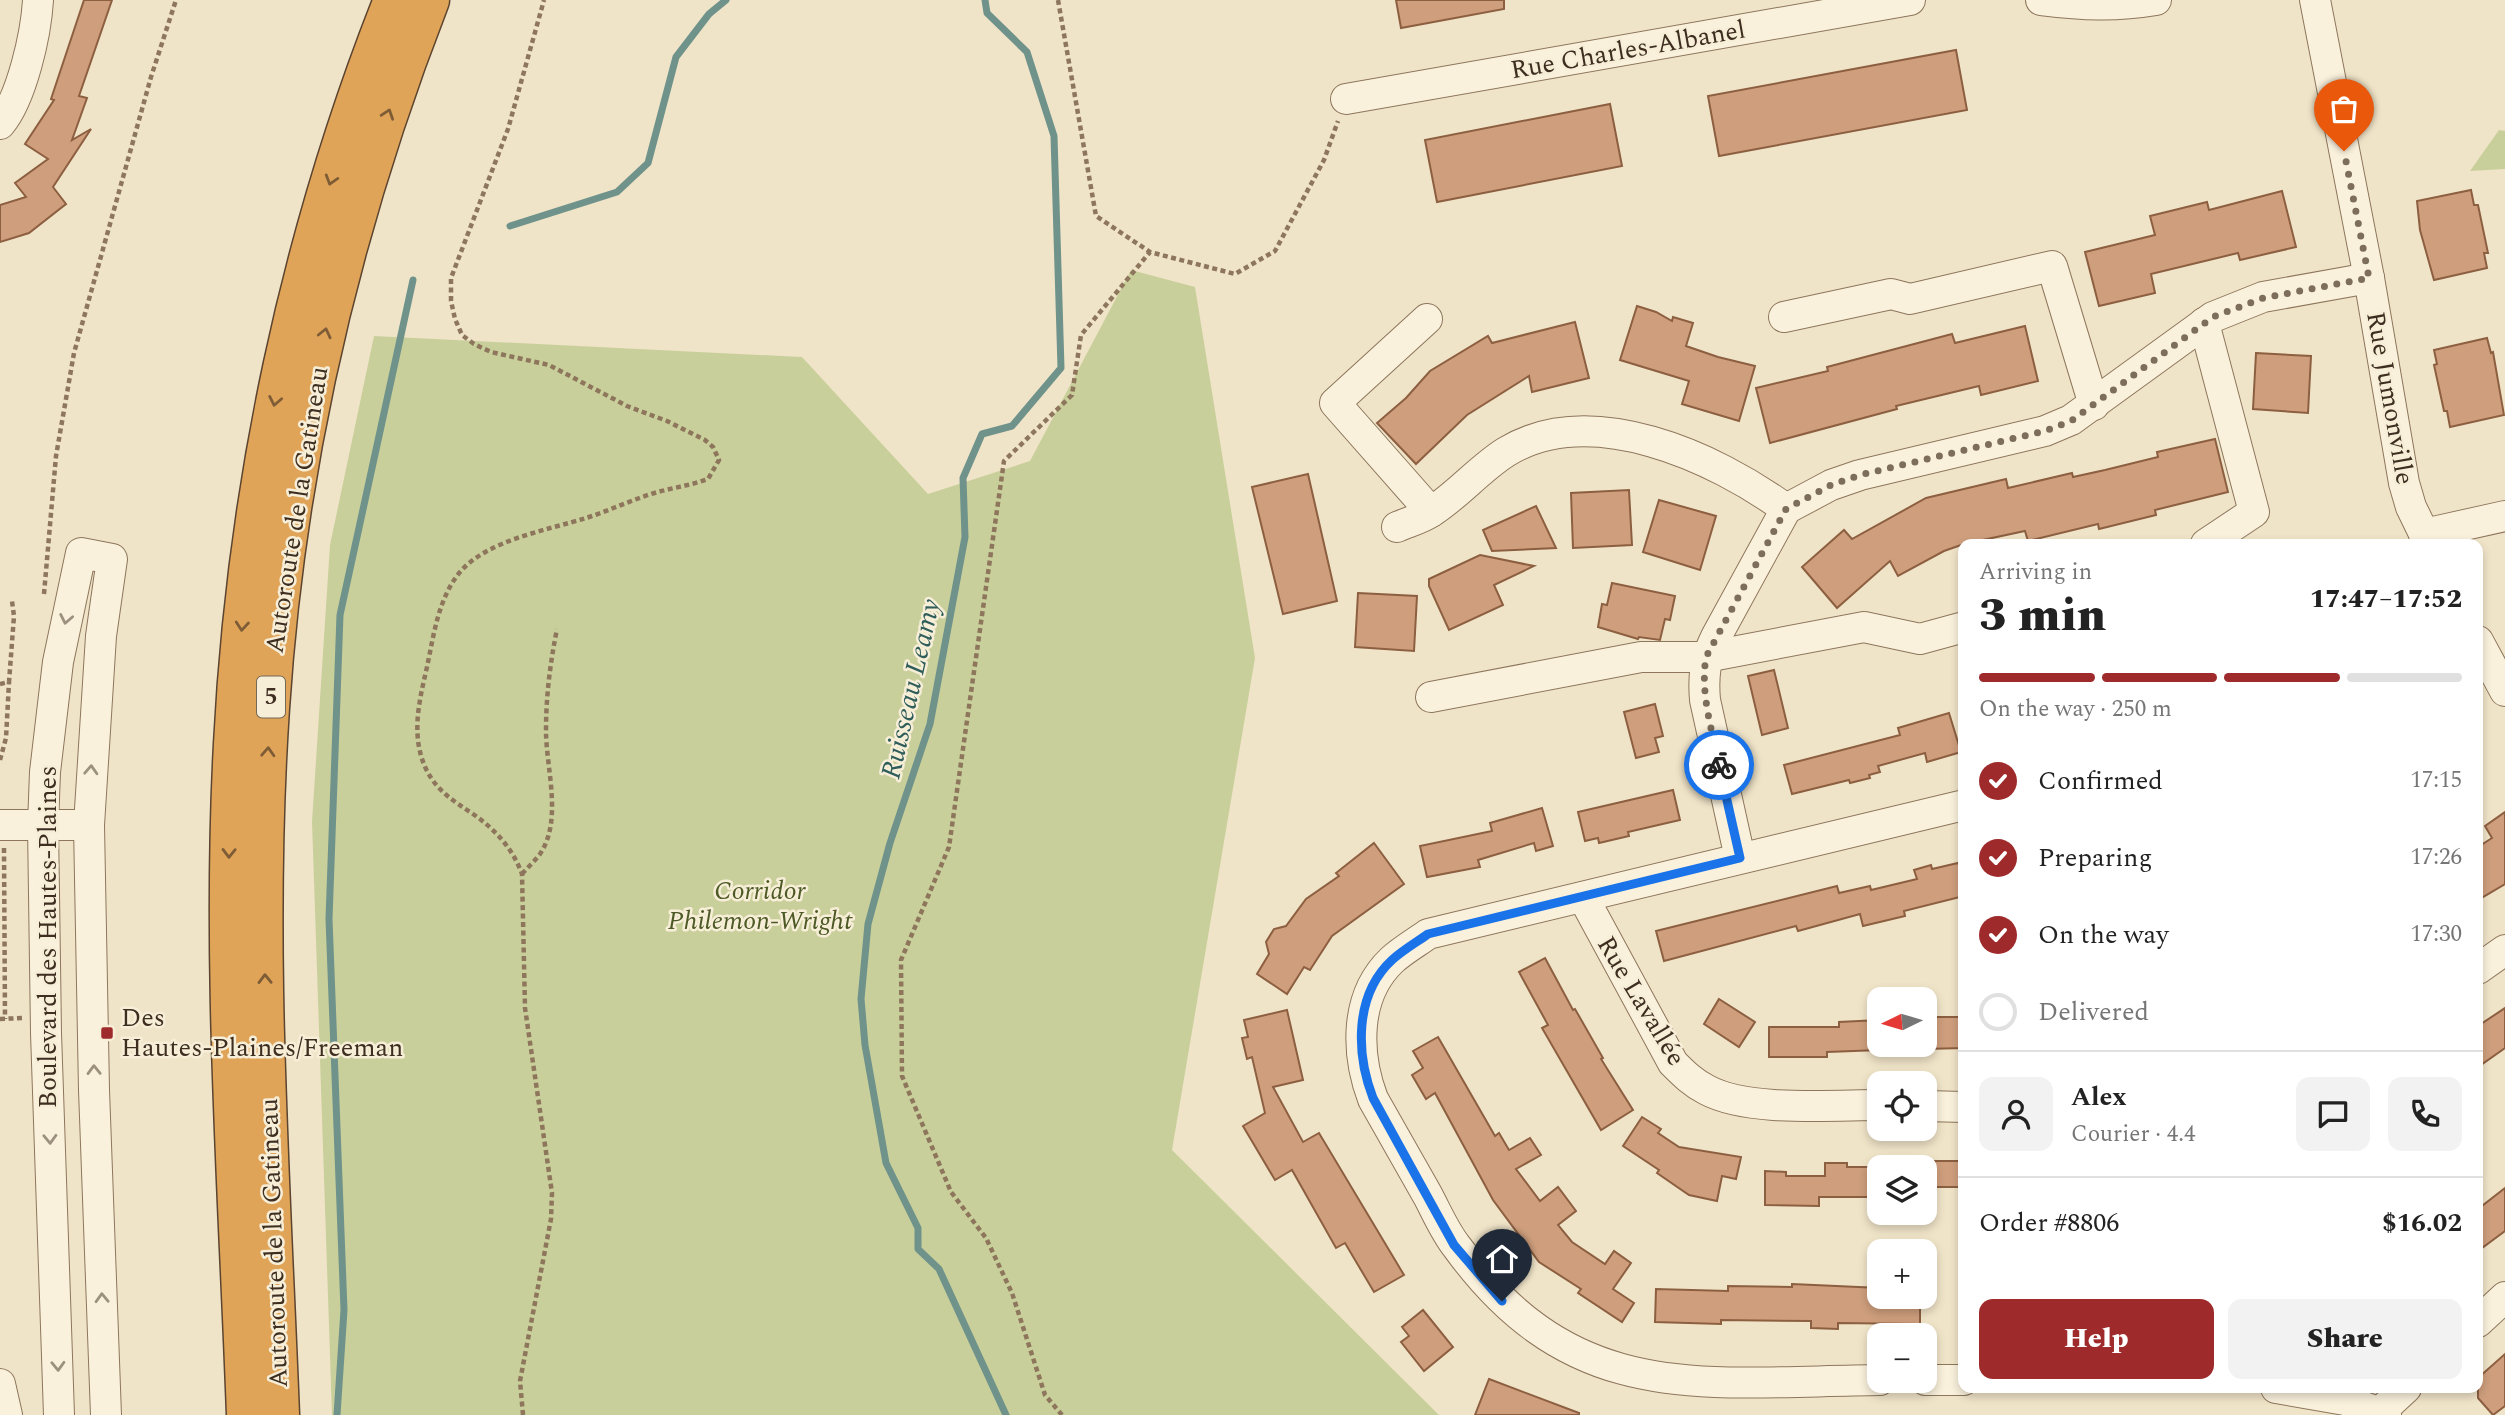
<!DOCTYPE html>
<meta charset="utf-8">
<style>
body{margin:0;font-family:Spectral,serif;background:#f2f2f2;color:#222;height:100vh;display:flex;flex-direction:column;font-size:26px;white-space:nowrap}
*{box-sizing:border-box;margin:0}
p{font-size:23px;color:#767676}
.icon{flex:none;width:38px;height:38px;fill:none;stroke:currentColor;stroke-width:2;stroke-linecap:round;stroke-linejoin:round}
.map{position:relative;flex:1;overflow:hidden}
.details{position:absolute;left:1958px;top:539px;width:525px;height:854px;display:flex;flex-direction:column;background:#fff;border-radius:14px;box-shadow:0 4px 10px #0003}
.details>*{flex:none}
.needle{width:46px;rotate:265deg}
.controls{position:absolute;left:1867px;top:987px;display:grid;gap:14px}
.controls a{display:grid;place-items:center;width:70px;height:70px;border-radius:14px;background:#fff;box-shadow:0 4px 10px #0003;font-size:35px}
.pin{position:absolute;display:grid;place-items:center;width:60px;height:60px;color:#fff;margin:-72px -30px;border-radius:50% 50% 50% 0;rotate:-45deg;box-shadow:0 0 7px #0007}
.pin .icon{rotate:45deg}
.courier{position:absolute;display:grid;place-items:center;width:70px;height:70px;margin:-35px;border:5px solid #1a73e8;border-radius:50%;background:#fff;color:#222;box-shadow:0 2px 9px #0007}
.headline em{font-style:normal;font-weight:800}
.headline div{display:flex;flex-direction:column-reverse}
.headline{display:flex;align-items:center;justify-content:space-between;height:119px;padding:0 21px}
h1{font-size:46px;font-weight:800;line-height:52px}
.bar{display:grid;grid-template-columns:repeat(4,1fr);gap:10px 7px;align-content:center;height:84px;padding:0 21px}
.bar i{height:9px;border-radius:5px;background:#e0e0e0}
.bar .current{background:#9e2a2b}
.bar p{grid-column:span 4}
.line{display:flex;align-items:center;gap:18px;padding:0 21px;border-top:2px solid #e0e0e0}
.line div{flex:1}
.round{display:grid;place-items:center;flex:none;width:74px;height:74px;border-radius:14px;background:#f2f2f2}
ol{padding:0 21px;list-style:none}
li{display:flex;align-items:center;gap:21px;height:77px}
li p{margin-inline-start:auto}
li .icon{padding:7px;border-radius:50%;background:#9e2a2b;color:#fff;stroke-width:4}
li:last-child{color:#767676}
li i{width:38px;height:38px;border:4px solid #e0e0e0;border-radius:50%}
.primary-button{display:flex;gap:14px;margin-top:auto;padding:14px 21px}
.primary-button a{flex:1;height:80px;border-radius:14px;background:#9e2a2b;color:#fff;font-size:28px;font-weight:800;line-height:80px;text-align:center}
.primary-button a+a{background:#f2f2f2;color:#222}
.map>svg:first-child{display:block}
.green{fill:#c9cf9b}
.lines{fill:none;stroke-linecap:round;stroke-linejoin:round}
.stream{stroke:#6f938a;stroke-width:7}
.building{fill:#cf9f7d;stroke:#8d5f41;stroke-width:2}
.minor-casing{stroke:#8d765c;stroke-width:32}
.highway-casing{stroke:#5b4430;stroke-width:41}
.path{stroke:#8d765c;stroke-width:4.5;stroke-dasharray:5 3.5;stroke-linecap:butt}
.minor{stroke:#faf1dc;stroke-width:30}
.highway{stroke:#e0a458;stroke-width:38}
.oneway{stroke:#7e5d36}
.oneway2{stroke:#9c907e}
.done{stroke:#7c6e5b;stroke-width:7;stroke-dasharray:0 12.6}
.route{stroke:#1a73e8;stroke-width:9}
.poi-dot{fill:#9e2a2b;stroke:#f7eed8;stroke-width:2.5}
.labels{text-anchor:middle;dominant-baseline:central;stroke-width:5;stroke-linejoin:round;paint-order:stroke}
.shield{fill:#f7eed8;stroke:#756857;stroke-width:2}
.shield-label{font-size:24px;font-weight:bold;fill:#3d2e20}
.street-label{font-size:26px;fill:#3d2e20;stroke:#f7eed8}
.park-label{font-size:26px;font-style:italic;fill:#4d5a26;stroke:#f7eed8}
.poi-label{font-size:26px;fill:#3d2e20;stroke:#f7eed8;text-anchor:start}
.water-label{font-size:28px;font-style:italic;fill:#2f5d5a;stroke:#f7eed8}
</style>
<div class="map">
<svg width="2505" height="1415" viewBox="0 0 2505 1415">
<rect width="100%" height="100%" fill="#f0e4c8"/>
<!-- green -->
<g class="green">
<path d="M2499,130L2505,131V169L2470,171Z"/>
<path d="M1131,270L1195,287L1255,658L1172,1150L1439,1415H332L312,822L330,545L374,336L802,357L928,494L1030,461Z"/>
</g>
<g class="lines">
<!-- stream -->
<g class="stream">
<path d="M985,0L987,13L1027,52L1054,136L1061,368L1012,426L982,434L963,478L965,537L930,724L890,843L868,924L861,999L865,1045L886,1163L918,1228V1249L939,1269L1006,1415"/>
<path d="M510,226L617,192L648,163L676,57L709,14L726,0"/>
<path d="M337,1415L344,1310L329,919L340,615L413,280"/>
</g>
</g>
<!-- building -->
<g class="building">
<path d="M84,0H112L79,96L87,98L72,140L91,129L53,187L66,204L29,233L0,242V205L26,197L15,183L48,159L25,144L54,100L51,99Z"/>
<path d="M1396,0H1504V9L1401,28Z"/>
<path d="M1956,50L1967,110L1719,156L1708,96Z"/>
<path d="M1610,104L1622,166L1437,202L1425,140Z"/>
<path d="M2471,190L2474,205H2478L2488,253H2484L2487,268L2434,280L2420,230L2417,201Z"/>
<path d="M2282,191L2296,247L2240,260L2238,253L2151,274L2155,293L2099,306L2085,252L2155,235L2150,216L2207,202L2209,210Z"/>
<path d="M1637,306L1656,312L1672,321L1673,317L1693,323L1686,346L1718,357L1755,366L1739,421L1682,404L1689,381L1620,360Z"/>
<path d="M1575,322L1589,378L1532,392L1529,376L1467,415L1416,464L1377,423L1406,398L1430,371L1488,336L1492,343Z"/>
<path d="M2025,326L2038,381L1981,395L1979,386L1896,406L1897,409L1770,443L1756,388L1828,371L1827,367L1952,334L1955,343Z"/>
<path d="M2487,338L2491,353L2493,352L2504,415L2450,427L2447,411H2444L2434,365L2437,364L2434,350Z"/>
<path d="M2256,353L2311,356L2308,413L2253,409Z"/>
<path d="M2215,439L2228,492L2155,510L2156,515L2099,529L2098,524L2028,541L2025,531L1964,544L1944,551L1898,576L1890,561L1837,608L1802,567L1844,530L1852,539L1926,498L2006,479L2008,488L2072,473L2073,477L2105,470L2158,457L2157,452Z"/>
<path d="M1308,474L1337,601L1283,614L1252,487Z"/>
<path d="M1629,490L1632,545L1573,548L1571,493Z"/>
<path d="M1659,500L1716,516L1700,570L1643,552Z"/>
<path d="M1536,506L1556,548L1492,551L1483,530Z"/>
<path d="M1480,555L1534,566L1494,585L1503,605L1449,630L1429,586V579Z"/>
<path d="M1612,583L1675,596L1670,620L1665,619L1660,640L1639,637L1638,639L1598,627L1602,604L1607,605Z"/>
<path d="M1358,593L1417,596L1414,651L1355,647Z"/>
<path d="M1774,670L1788,728L1762,735L1748,676Z"/>
<path d="M1655,704L1663,736L1655,738L1659,752L1636,758L1624,712Z"/>
<path d="M1949,713L1961,752L1927,762L1925,753L1878,766L1880,772L1869,775L1870,778L1850,783L1849,780L1792,794L1784,765L1900,735L1898,728Z"/>
<path d="M1673,790L1680,820L1628,832L1629,836L1599,843L1598,838L1585,841L1578,812Z"/>
<path d="M1542,808L1553,846L1536,851L1534,843L1478,860L1480,867L1427,877L1420,846L1492,831L1490,823Z"/>
<path d="M2505,812V884L2478,900V847L2492,838L2485,826Z"/>
<path d="M1374,843L1404,884L1332,936L1310,970L1304,967L1287,994L1257,974L1269,954L1266,942L1274,929L1286,926L1306,899L1339,876L1336,873Z"/>
<path d="M1958,863L1959,865L1964,864V896L1904,911L1905,916L1863,926L1860,914L1798,931L1796,926L1664,961L1656,931L1837,886L1839,893L1870,886L1871,890L1917,879L1914,870L1931,865L1932,869Z"/>
<path d="M1545,958L1573,1010L1575,1009L1603,1058L1601,1059L1633,1110L1601,1130L1542,1028L1548,1025L1519,972Z"/>
<path d="M1719,999L1755,1022L1739,1047L1704,1024Z"/>
<path d="M2505,1008V1048L2478,1067V1026Z"/>
<path d="M1287,1010L1303,1080L1273,1087L1303,1142L1319,1133L1404,1275L1374,1292L1345,1243L1336,1248L1292,1170L1275,1180L1243,1126L1265,1113L1252,1057L1247,1059L1242,1038L1248,1037L1244,1020Z"/>
<path d="M1925,1017H1964V1048L1925,1049Z"/>
<path d="M1879,1020L1880,1050L1827,1052V1057H1769V1027H1839V1022Z"/>
<path d="M1438,1037L1495,1136L1499,1133L1509,1150L1530,1138L1541,1155L1516,1169L1540,1201L1558,1187L1576,1211L1558,1225L1572,1242L1605,1264L1614,1251L1631,1263L1613,1289L1634,1303L1622,1322L1578,1293L1581,1289L1539,1262L1493,1200L1435,1093L1426,1099L1412,1075L1423,1068L1413,1051Z"/>
<path d="M1642,1117L1661,1129L1658,1133L1679,1147L1741,1157L1736,1179L1722,1176L1717,1201L1689,1195L1657,1173L1659,1170L1623,1146Z"/>
<rect x="1925" y="1161" width="39" height="26"/>
<path d="M1825,1163H1847V1167H1880L1879,1197H1819V1206L1765,1205V1171L1786,1172V1176H1825Z"/>
<path d="M2505,1188V1231L2478,1251V1209Z"/>
<path d="M1792,1284L1880,1288V1297H1920V1324L1838,1323V1329L1811,1328V1321L1721,1320V1324L1655,1322L1656,1289L1728,1291V1286L1792,1287Z"/>
<path d="M1423,1310L1453,1347L1424,1371L1401,1342L1409,1336L1402,1327Z"/>
<path d="M2505,1354V1406L2493,1415L2478,1398V1378Z"/>
<path d="M1489,1379L1579,1413V1415H1475Z"/>
</g>
<g class="lines">
<defs>
<g id="minor">
<path d="M2041,0C2083,5 2114,7 2156,0"/>
<path d="M2315,0L2369,278L2404,483L2411,507L2429,544"/>
<path d="M1346,99L1910,0"/>
<path d="M0,124C22,98 36,34 38,0"/>
<path d="M1784,317L1891,294L1910,299L2052,266L2094,405"/>
<path d="M1427,319L1335,403L1431,512"/>
<path d="M2204,323L2254,512L2206,544"/>
<path d="M1397,527C1408,522 1421,519 1431,512C1458,495 1479,469 1506,452C1591,400 1715,457 1786,509"/>
<path d="M2424,534L2505,516"/>
<path d="M2478,641L2505,691"/>
<path d="M1431,697L1641,657H1706L1864,627L1920,639L1964,627"/>
<path d="M0,825H89"/>
<path d="M1740,858L1705,700C1703,676 1705,659 1716,637L1786,509L1831,485L1860,475L2045,431L2071,420L2213,317L2263,297L2369,278"/>
<path d="M1583,897L1673,1063C1684,1074 1693,1083 1707,1090C1748,1112 1832,1105 1880,1105"/>
<path d="M2478,969L2505,950"/>
<path d="M1925,1106L1964,1107"/>
<path d="M2478,1322L2505,1297"/>
<path d="M1880,1380C1703,1382 1574,1408 1457,1247C1445,1232 1437,1213 1428,1196C1410,1164 1391,1131 1373,1099C1356,1054 1354,996 1392,960C1403,950 1417,942 1428,934L1964,805"/>
<path d="M1925,1380H1964"/>
<path d="M0,1384L7,1415"/>
<path d="M2276,1388L2345,1400L2386,1415"/>
<path d="M2380,1412L2406,1388"/>
<path d="M59,1415L46,1033L43,825L45,772L58,662L81,553L112,559L101,636L89,825L94,1090L106,1415"/>
</g>
<g id="highway">
<path d="M246,1415C238,1193 221,967 233,744C246,490 299,237 393,0"/>
<path d="M280,1415C271,1180 254,943 270,708C286,464 341,228 430,0"/>
</g>
</defs>
<!-- minor casing -->
<use href="#minor" class="minor-casing"/>
<!-- highway casing -->
<use href="#highway" class="highway-casing"/>
<!-- path -->
<g class="path">
<path d="M1058,0L1096,216L1150,252L1235,274L1275,251L1324,160L1338,121"/>
<path d="M44,594L56,456L74,353L151,77L176,0"/>
<path d="M0,684L9,682L14,616L12,601"/>
<path d="M0,760L6,738L9,682"/>
<path d="M4,848L5,1019"/>
<path d="M522,874C528,867 535,861 540,854C563,820 546,768 546,731C546,696 550,664 557,629"/>
<path d="M0,1019L22,1018"/>
<path d="M523,1415L520,1381L551,1219L552,1193L525,1008L522,874C513,849 495,829 473,814C454,801 438,792 427,771C410,737 419,702 427,667C434,634 438,599 460,572C487,540 548,530 586,518C608,511 629,501 651,494C670,488 689,486 708,479L719,460L713,447L705,440L667,421L627,406L549,365L491,352L474,344L462,335L455,319L451,301V278L508,129L544,0"/>
<path d="M1062,1415L1045,1395L1012,1293L986,1238L951,1192L902,1076L901,960L949,847L1004,461L1072,395L1081,335L1150,252"/>
</g>
<!-- minor -->
<use href="#minor" class="minor"/>
<!-- highway -->
<use href="#highway" class="highway"/>
</g>
<!-- one-way arrows -->
<defs><path id="oneway-chevron" d="M-2-3.5L2.5 0L-2 3.5" fill="none" stroke-width="1.6" stroke-linecap="round" stroke-linejoin="round" transform="scale(1.75)"/></defs>
<g class="oneway">
<use href="#oneway-chevron" transform="translate(388 114) rotate(-71)"/>
<use href="#oneway-chevron" transform="translate(331 180) rotate(107)"/>
<use href="#oneway-chevron" transform="translate(325 333) rotate(-77)"/>
<use href="#oneway-chevron" transform="translate(275 401) rotate(101)"/>
<use href="#oneway-chevron" transform="translate(242 626) rotate(95)"/>
<use href="#oneway-chevron" transform="translate(268 752) rotate(-87)"/>
<use href="#oneway-chevron" transform="translate(229 853) rotate(91)"/>
<use href="#oneway-chevron" transform="translate(265 979) rotate(-91)"/>
</g>
<g class="oneway2">
<use href="#oneway-chevron" transform="translate(66 619) rotate(101)"/>
<use href="#oneway-chevron" transform="translate(91 770) rotate(-87)"/>
<use href="#oneway-chevron" transform="translate(94 1070) rotate(-91)"/>
<use href="#oneway-chevron" transform="translate(50 1139) rotate(88)"/>
<use href="#oneway-chevron" transform="translate(102 1298) rotate(-92)"/>
<use href="#oneway-chevron" transform="translate(58 1366) rotate(88)"/>
</g>
<g class="lines">
<!-- done -->
<path class="done" d="M1719,765C1712,729 1700,694 1706,657L1786,509L1831,485L1860,475L2045,431L2071,421L2213,317L2263,298L2369,278L2344,151"/>
<!-- route -->
<path class="route" d="M1502,1301L1454,1245L1373,1098C1356,1054 1354,995 1392,960C1403,950 1417,942 1428,934L1740,858L1719,765"/>
</g>
<!-- markers -->
<rect class="poi-dot" x="100" y="1026" width="14" height="14" rx="3.5"/>
<g class="labels">
<!-- shield labels -->
<rect class="shield" x="257" y="676.5" width="28" height="41" rx="5"/>
<g class="shield-label">
<text x="271" y="697">5</text>
</g>
<!-- street labels -->
<g class="street-label">
<text transform="translate(1628 50) rotate(-10)">Rue Charles-Albanel</text>
<text transform="translate(2390 398) rotate(80)">Rue Jumonville</text>
<text transform="translate(297 510) rotate(-81)">Autoroute de la Gatineau</text>
<text transform="translate(48 937) rotate(-90)">Boulevard des Hautes-Plaines</text>
<text transform="translate(1641 1001) rotate(59)">Rue Lavallée</text>
<text transform="translate(274 1243) rotate(-92)">Autoroute de la Gatineau</text>
</g>
<!-- park labels -->
<g class="park-label">
<text x="760" y="891">Corridor<tspan x="760" dy="30">Philemon-Wright</tspan></text>
</g>
<!-- poi labels -->
<g class="poi-label">
<text x="121" y="1018">Des<tspan x="121" dy="30">Hautes-Plaines/Freeman</tspan></text>
</g>
<!-- water labels -->
<g class="water-label">
<text transform="translate(911 689) rotate(-77)">Ruisseau Leamy</text>
</g>
</g>
</svg>
<div class="controls">
<a><svg class="needle" viewBox="-14 -14 28 28"><path d="M0-13l5 13h-10z" fill="#e53935"/><path d="M0 13l5-13h-10z" fill="#767676"/></svg></a>
<a><svg class="icon" aria-label="locate" viewBox="0 0 24 24"><circle cx="12" cy="12" r="6"/><path d="M12 2v4M12 18v4M2 12h4M18 12h4"/></svg></a>
<a><svg class="icon" aria-label="layers" viewBox="0 0 24 24"><path d="M12 4l9 5-9 5-9-5zM3 14l9 5 9-5"/></svg></a>
<a>+</a>
<a>−</a>
</div>
<div class="pin" style="left:2344px;top:151px;background:#ea580c"><svg class="icon" aria-label="bag" viewBox="0 0 24 24"><path d="M5 8h14l-1 12H6zM9 8a3 3 0 0 1 6 0"/></svg></div>
<div class="pin" style="left:1502px;top:1301px;background:#1f2937"><svg class="icon" aria-label="home" viewBox="0 0 24 24"><path d="M3 11l9-7 9 7M6 9v11h12V9"/></svg></div>
<div class="courier" style="left:1719px;top:765px"><svg class="icon" aria-label="bike" viewBox="0 0 24 24"><circle cx="6" cy="16" r="4"/><circle cx="18" cy="16" r="4"/><path d="M6 16l4-8h5l3 8M10 8l3 8H6M13 5h3"/></svg></div>
<section class="details">
<div class="headline"><div><h1>3 min</h1><p>Arriving in</p></div><em>17:47–17:52</em></div>
<div class="bar"><i class="current"></i><i class="current"></i><i class="current"></i><i></i><p>On the way · 250 m</p></div>
<ol>
<li><svg class="icon" aria-label="check" viewBox="0 0 24 24"><path d="M5 12l5 5 9-10"/></svg>Confirmed<p>17:15</p></li>
<li><svg class="icon" aria-label="check" viewBox="0 0 24 24"><path d="M5 12l5 5 9-10"/></svg>Preparing<p>17:26</p></li>
<li><svg class="icon" aria-label="check" viewBox="0 0 24 24"><path d="M5 12l5 5 9-10"/></svg>On the way<p>17:30</p></li>
<li><i></i>Delivered</li>
</ol>
<div class="line" style="height:126px"><a class="round"><svg class="icon" aria-label="person" viewBox="0 0 24 24"><circle cx="12" cy="8" r="4"/><path d="M4 21q1-7 8-7t8 7"/></svg></a><div><b>Alex</b><p>Courier · 4.4</p></div><a class="round"><svg class="icon" aria-label="chat" viewBox="0 0 24 24"><path d="M4 5h16v11H9l-5 4z"/></svg></a><a class="round"><svg class="icon" aria-label="phone" viewBox="0 0 24 24"><path d="M5 4h4l2 5-3 2q2 4 5 5l2-3 5 2v4C11 20 4 13 5 4z"/></svg></a></div>
<div class="line" style="height:91px"><div>Order #8806</div><b>$16.02</b></div>
<div class="primary-button"><a>Help</a><a>Share</a></div>
</section>
</div>
